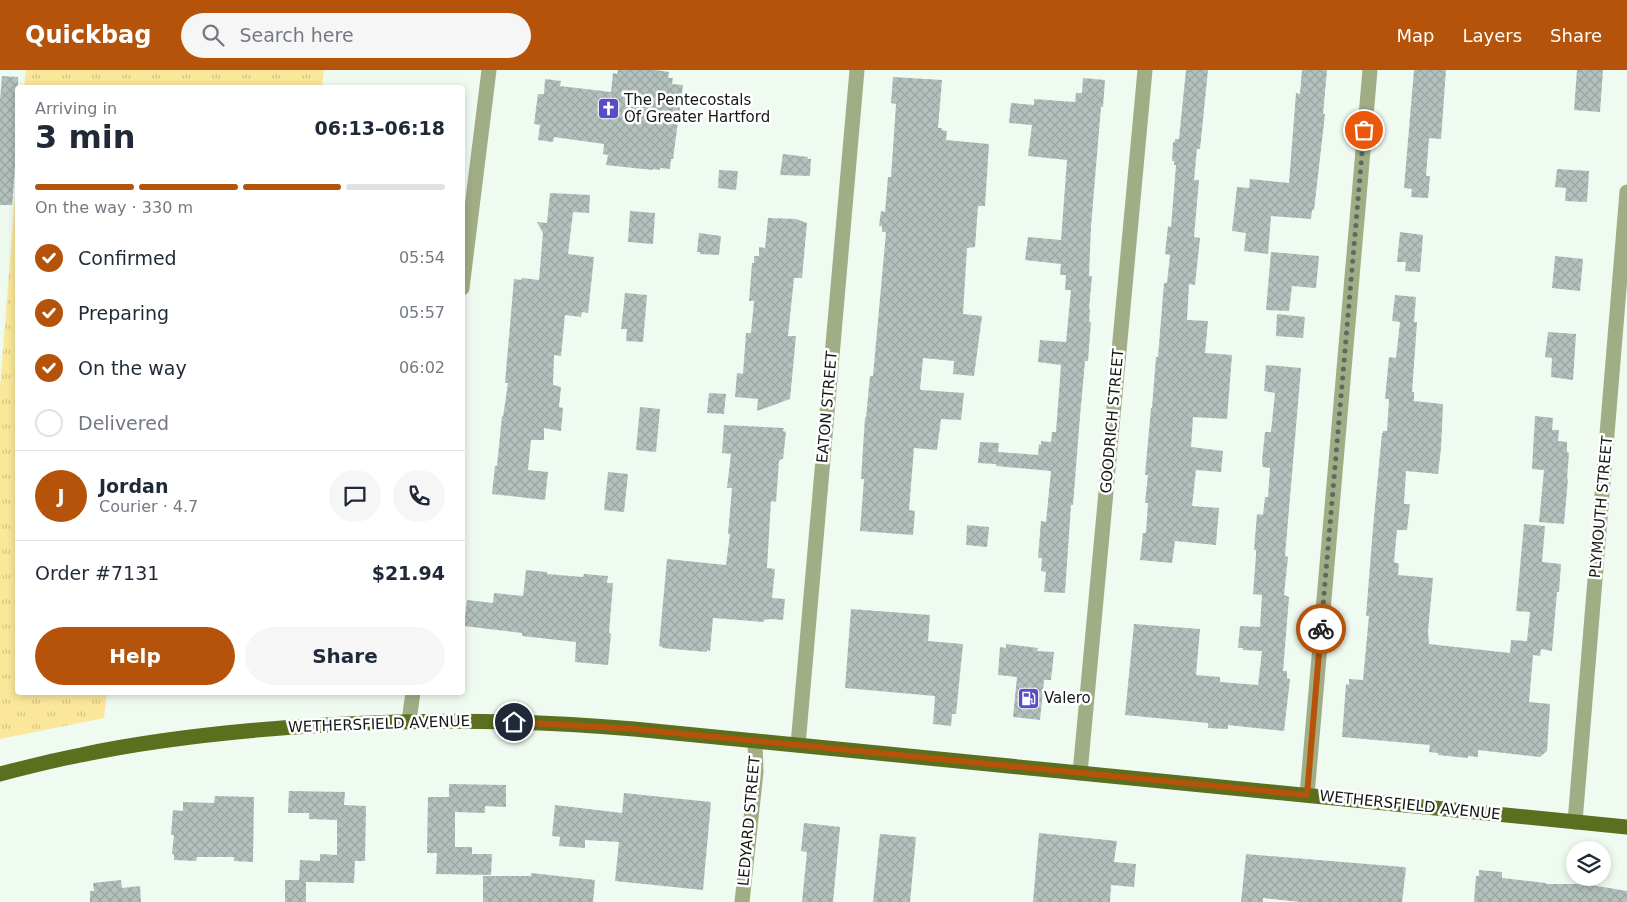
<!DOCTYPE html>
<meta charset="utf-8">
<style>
body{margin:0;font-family:"DejaVu Sans",sans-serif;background:#f6f6f7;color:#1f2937;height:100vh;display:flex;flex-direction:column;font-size:19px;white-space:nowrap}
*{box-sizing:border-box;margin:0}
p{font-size:16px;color:#747a83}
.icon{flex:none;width:28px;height:28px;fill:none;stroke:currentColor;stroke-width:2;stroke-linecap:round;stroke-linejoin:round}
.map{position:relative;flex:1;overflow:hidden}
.details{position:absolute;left:15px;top:15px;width:450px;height:610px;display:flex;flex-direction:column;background:#fff;border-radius:5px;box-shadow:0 2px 8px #0003}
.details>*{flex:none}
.controls{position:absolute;left:1566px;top:771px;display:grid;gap:10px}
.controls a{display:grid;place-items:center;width:45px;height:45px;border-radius:50%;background:#fff;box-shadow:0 2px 8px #0003;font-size:25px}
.pin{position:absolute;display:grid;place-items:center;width:42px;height:42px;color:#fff;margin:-21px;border:2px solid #fff;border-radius:50%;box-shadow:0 1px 5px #0007}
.courier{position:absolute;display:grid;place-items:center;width:50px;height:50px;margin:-25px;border:4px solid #b45309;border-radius:50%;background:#fff;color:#222;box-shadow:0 1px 6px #0007}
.overview em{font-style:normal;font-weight:800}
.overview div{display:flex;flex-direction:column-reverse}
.overview{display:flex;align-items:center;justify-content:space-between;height:85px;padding:0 20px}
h1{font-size:32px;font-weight:800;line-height:38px}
.bar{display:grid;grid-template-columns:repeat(4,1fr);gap:8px 5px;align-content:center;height:60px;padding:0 20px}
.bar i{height:6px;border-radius:4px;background:#e0e1e3}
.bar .active{background:#b45309}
.bar p{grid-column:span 4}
.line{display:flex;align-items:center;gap:12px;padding:0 20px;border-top:1px solid #e0e1e3}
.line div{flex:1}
.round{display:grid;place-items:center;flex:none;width:52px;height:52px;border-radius:26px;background:#f6f6f7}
ol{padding:0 20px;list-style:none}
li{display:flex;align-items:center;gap:15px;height:55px}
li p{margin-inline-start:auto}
li .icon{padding:5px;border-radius:50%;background:#b45309;color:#fff;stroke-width:4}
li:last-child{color:#747a83}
li i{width:28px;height:28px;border:2px solid #e0e1e3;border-radius:50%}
.button{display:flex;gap:10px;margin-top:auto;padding:10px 20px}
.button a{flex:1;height:58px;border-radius:30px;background:#b45309;color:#fff;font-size:20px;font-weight:800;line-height:58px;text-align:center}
.button a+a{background:#f6f6f7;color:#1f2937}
header{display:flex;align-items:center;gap:30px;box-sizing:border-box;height:70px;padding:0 25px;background:#b45309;color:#fff}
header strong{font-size:24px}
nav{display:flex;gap:28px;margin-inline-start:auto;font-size:18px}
.search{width:350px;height:45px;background:#f6f6f7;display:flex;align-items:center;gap:12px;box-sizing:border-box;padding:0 18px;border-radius:28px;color:#747a83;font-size:19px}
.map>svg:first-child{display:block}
.park{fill:url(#park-tufts)}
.building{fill:url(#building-cross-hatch)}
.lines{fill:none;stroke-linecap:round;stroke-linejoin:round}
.minor{stroke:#a0ad85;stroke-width:15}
.primary{stroke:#5b6f1e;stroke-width:15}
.done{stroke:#616863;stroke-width:5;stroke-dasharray:0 9}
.route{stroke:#b45309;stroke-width:6}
.labels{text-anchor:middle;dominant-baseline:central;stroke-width:5;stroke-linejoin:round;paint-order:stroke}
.poi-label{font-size:15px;fill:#151916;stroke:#fff;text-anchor:start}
.street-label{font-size:15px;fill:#151916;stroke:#fff}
</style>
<header>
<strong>Quickbag</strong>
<div class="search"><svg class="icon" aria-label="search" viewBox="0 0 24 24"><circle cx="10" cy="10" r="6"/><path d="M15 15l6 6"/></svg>Search here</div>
<nav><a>Map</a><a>Layers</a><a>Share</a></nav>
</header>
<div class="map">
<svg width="1627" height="832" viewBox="0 0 1627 832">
<defs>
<pattern id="park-tufts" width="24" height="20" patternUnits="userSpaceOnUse" patternTransform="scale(1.25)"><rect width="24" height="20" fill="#fae799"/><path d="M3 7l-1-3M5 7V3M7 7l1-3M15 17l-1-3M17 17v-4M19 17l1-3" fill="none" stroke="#d5c683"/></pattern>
<pattern id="building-cross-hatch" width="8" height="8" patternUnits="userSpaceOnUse" patternTransform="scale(1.25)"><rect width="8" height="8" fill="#b3c1bd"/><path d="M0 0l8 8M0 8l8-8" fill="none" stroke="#99a5a2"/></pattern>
</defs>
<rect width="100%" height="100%" fill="#effaf1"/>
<!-- park -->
<g class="park">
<path d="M26,0H324L322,17H24Z"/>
<path d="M17,101L18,622L107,623L104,648L0,669V318Z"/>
</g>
<!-- building -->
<g class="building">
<path d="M618,0H655L669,2L668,8H673L672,14L683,15L673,89H671L670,99L660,98V100L653,99V100L606,95L608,85L603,84L604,74L554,67L553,72L538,70L540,55L534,54L538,24H544L545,9L561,11L560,16L611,22L613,3L617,4Z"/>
<path d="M1186,0H1208L1200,79H1197L1194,110H1199L1194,167L1200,168L1195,215L1189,214L1187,250L1208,251L1205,283L1232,285L1227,349L1193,347L1191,377L1223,381L1221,402L1196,400L1192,436L1219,438L1216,475L1175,471L1172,493L1140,490L1143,463H1146L1148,433H1145L1148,405H1145L1151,338H1152L1156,287H1158L1164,213H1167L1170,185L1165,184L1168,156L1171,157L1176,95H1174V91H1172L1173,72H1175V69H1179Z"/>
<path d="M1302,0H1327L1323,44H1325L1314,140H1312L1311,149L1271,146L1268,184L1244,181L1246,163L1232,161L1237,117L1249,118L1250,109L1289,113L1296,23L1300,24Z"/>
<path d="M1414,0H1446L1441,69L1429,68L1426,106H1430L1428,128L1411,127L1412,119L1404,118Z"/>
<path d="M1577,0H1603L1600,42L1574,40Z"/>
<path d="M2,6L18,7V59L12,135H0V30Z"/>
<path d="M893,7L942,10L938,58H942L941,60L947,61L946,70L989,74L985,136H978L975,177L967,178L963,244L982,246L974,306L953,304L954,291L923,288L920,319L921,320L964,323L961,350L941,349L937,380L914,378L909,440L915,441L913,465L860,461L864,409H861L865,347L866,348L870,306H873L886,162H882V156H879L881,141L885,142L888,107H891L896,34L891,33Z"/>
<path d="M1083,8L1105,10L1103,37H1101L1091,156L1089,206H1092L1089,239L1090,240L1089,252H1091L1088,291H1085L1080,346L1073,435H1071L1065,523L1044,522L1046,502L1041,501L1042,488H1038L1041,451L1046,452L1051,401L996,396V394L978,393L980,372L999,373L998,382L1038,385L1039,374L1041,375V371L1051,372L1052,362H1056L1061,295L1038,292L1040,270L1066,272L1071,220H1065L1066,205H1060L1061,194L1025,190L1028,167L1061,170L1067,90L1028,86L1032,55L1009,53L1011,33L1034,35V29L1075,32L1076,23H1082Z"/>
<path d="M783,84L808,87L807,89H811L810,106L780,105Z"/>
<path d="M1557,99L1589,101L1587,132L1565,131L1566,118L1555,117Z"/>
<path d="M719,100L738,101L736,120L718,118Z"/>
<path d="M550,123L590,125L589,143L573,142L568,184L594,187L588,243L582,242L581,247L565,245L561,286L554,285L553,315L561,317L559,337L563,338L561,361L544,358V370H531L528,400L548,402L545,430L492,424L495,396H497L502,346L503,347L508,313H505L514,209L521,210L522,208L539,210L543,163L537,152L547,153Z"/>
<path d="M630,141L655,143L653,174L628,172Z"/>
<path d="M768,148L796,149L807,153L802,208H794L788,266H796L790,329L757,341L758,329L735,327L737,303L743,304L746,263H751L754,231H749L752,193H754V186H759V177L765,178Z"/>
<path d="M1400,162L1423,165L1420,202L1405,201L1406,192H1397Z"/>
<path d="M699,163L721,166L719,185L700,184V182H697Z"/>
<path d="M1271,182L1319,186L1316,218L1292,216L1289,241L1266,240Z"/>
<path d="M1555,186L1583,189L1580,221L1552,218Z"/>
<path d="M625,223L647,225L643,272L626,271L627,259H621Z"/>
<path d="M1395,225L1416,227L1414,252H1417L1412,322H1414V331L1443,334L1441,378L1438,404L1406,401L1404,434H1410L1407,460H1397L1394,492L1399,494L1398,505L1433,508L1428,561L1429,574L1510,583L1511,570L1527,571L1530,542L1516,541L1524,454L1545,456L1542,492L1561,494L1559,522H1557L1552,581L1541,579L1540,586L1533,585L1529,632L1550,634L1547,681L1540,687L1478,680V687L1468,686V688L1438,685V683L1429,682L1430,675L1342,667L1346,614L1349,615V609L1363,610L1369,546H1366L1373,458L1382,363H1383V361H1387L1389,329H1385L1389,287L1396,288L1400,252L1392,251Z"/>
<path d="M1277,244L1305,247L1303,268L1276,266Z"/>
<path d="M1548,262L1576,264L1573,310L1551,307L1552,288L1545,287Z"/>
<path d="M1266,295L1301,298L1285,486L1288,487L1284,525L1289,527L1283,601H1287V608L1290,609L1284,661L1228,655V659L1208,658V653L1125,645L1134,554L1200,559L1196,605L1220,607V612L1258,615L1262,581L1243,580V578H1238L1240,556L1260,557L1262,525L1253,524L1256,485V480H1254L1257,444L1263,445L1265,427H1268L1270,398L1263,397L1262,391L1265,362H1271L1275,323L1264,321Z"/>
<path d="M709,323L726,324L724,344L707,343Z"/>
<path d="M640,337L660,339L656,382L636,380Z"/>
<path d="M1535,346L1553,348L1552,360H1559L1558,371L1567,372V382L1569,383L1567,408L1568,409L1564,454L1539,452L1544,400L1532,399Z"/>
<path d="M724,355L784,358L783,361L786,362L783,389H781L779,391L776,432L771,431L767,498L775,499L772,528L785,529L783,550L770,549L764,550V552L713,548L710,581L707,580V582L662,578L663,577L659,576L667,489L726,495L730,464H728L732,418H727L731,384L722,383Z"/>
<path d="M608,402L628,404L624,442L604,440Z"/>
<path d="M967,455L989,457L987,477L966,475Z"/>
<path d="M526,500L547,502V504L583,507L584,504L608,506L607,513H613L609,563H611L608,595L575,592L576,572L522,566V563L464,556L467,530L493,533L494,523L523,526Z"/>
<path d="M851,539L930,545L928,571L963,574L956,644H952L951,656L933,654L935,626L845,618Z"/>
<path d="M1006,574L1038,578L1037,581L1054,582L1051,610H1044L1040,650L1013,647L1017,607L998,605L1000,577L1006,578Z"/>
<path d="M449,714L506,715V737L485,736V743L455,742V777H472V784H492L491,805L436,804L437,783H427L428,727H449Z"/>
<path d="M289,721L345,722L344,735L366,736L365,791H355L354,813L306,812V832H285V810H299L300,790L320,791V784L337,785V750L309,749V743H288Z"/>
<path d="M624,723L711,732L703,820L615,811L619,772L585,770V778L559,776L560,767L552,766L555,735L622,743Z"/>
<path d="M215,726L254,727L253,792L234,791V787H197L196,791L174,790V784H172L174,765H171L173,740L183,741V732L214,733Z"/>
<path d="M804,753L840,757L833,832H802L807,782L801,781Z"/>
<path d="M1039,763L1117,771L1114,792L1136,794L1134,817L1111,815L1110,832H1033Z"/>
<path d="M880,764L916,767L910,832H873Z"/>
<path d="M1246,784L1403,797L1406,798L1402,832H1300L1263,828V832H1241Z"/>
<path d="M1479,800L1502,802V808L1546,813V814H1591V815L1627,821V832H1474L1476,806H1479Z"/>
<path d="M531,803L595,810L593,832H483V806H531Z"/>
<path d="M121,810L122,818L140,816L141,832H90V821H94L93,813Z"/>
</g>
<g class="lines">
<!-- minor -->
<g class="minor">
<path d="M462,218L489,0"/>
<path d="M409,651L413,622"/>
<path d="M798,675L857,0"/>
<path d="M1080,703L1145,0"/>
<path d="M1307,725L1370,0"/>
<path d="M1575,752L1627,122"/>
<path d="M742,832L756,702L755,671"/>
</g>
<!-- primary -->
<path class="primary" d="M0,704C27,697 54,690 81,685C161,668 243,660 325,655C428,649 531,650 634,659L1627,757"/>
</g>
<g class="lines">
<!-- done -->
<path class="done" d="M1321,559L1364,60"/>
<!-- route -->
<path class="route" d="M514,652L634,659L1307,725L1321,559"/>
</g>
<!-- icons -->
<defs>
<symbol id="church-square" viewBox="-11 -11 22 22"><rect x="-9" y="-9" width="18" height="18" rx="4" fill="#594dc5" stroke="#fff"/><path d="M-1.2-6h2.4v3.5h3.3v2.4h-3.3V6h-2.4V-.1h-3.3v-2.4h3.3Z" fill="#fff"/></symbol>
<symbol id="fuel-square" viewBox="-11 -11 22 22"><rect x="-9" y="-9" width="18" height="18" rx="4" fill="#594dc5" stroke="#fff"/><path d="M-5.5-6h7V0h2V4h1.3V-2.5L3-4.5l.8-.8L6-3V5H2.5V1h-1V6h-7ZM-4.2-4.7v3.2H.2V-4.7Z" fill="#fff"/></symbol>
</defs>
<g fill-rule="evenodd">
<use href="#church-square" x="596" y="26" width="25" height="25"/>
<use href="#fuel-square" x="1016" y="616" width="25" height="25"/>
</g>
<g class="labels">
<!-- poi labels -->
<g class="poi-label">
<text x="624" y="30">The Pentecostals<tspan x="624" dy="17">Of Greater Hartford</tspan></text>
<text x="1044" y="628">Valero</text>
</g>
<!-- street labels -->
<g class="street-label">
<text transform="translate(827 337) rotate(-85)">EATON STREET</text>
<text transform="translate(1112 351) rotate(-85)">GOODRICH STREET</text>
<text transform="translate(1601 437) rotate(-85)">PLYMOUTH STREET</text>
<text transform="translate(379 654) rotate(-2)">WETHERSFIELD AVENUE</text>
<text transform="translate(1410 735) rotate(6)">WETHERSFIELD AVENUE</text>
<text transform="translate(749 751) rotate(-85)">LEDYARD STREET</text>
</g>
</g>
</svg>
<div class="controls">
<a><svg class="icon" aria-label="layers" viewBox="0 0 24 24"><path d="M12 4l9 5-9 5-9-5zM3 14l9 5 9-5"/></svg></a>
</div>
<div class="pin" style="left:1364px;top:60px;background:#ea580c"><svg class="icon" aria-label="bag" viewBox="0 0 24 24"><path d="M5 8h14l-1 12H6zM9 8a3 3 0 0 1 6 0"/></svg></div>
<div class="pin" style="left:514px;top:652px;background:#1f2937"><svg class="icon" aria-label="home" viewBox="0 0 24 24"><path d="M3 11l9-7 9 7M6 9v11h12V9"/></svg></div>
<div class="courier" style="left:1321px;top:559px"><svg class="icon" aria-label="bike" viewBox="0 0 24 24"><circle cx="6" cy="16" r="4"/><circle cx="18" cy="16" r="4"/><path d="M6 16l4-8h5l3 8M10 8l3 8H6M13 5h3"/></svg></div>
<section class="details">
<div class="overview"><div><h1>3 min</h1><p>Arriving in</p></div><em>06:13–06:18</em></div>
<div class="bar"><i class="active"></i><i class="active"></i><i class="active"></i><i></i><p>On the way · 330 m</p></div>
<ol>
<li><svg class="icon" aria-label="check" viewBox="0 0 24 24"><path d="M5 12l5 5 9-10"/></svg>Confirmed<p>05:54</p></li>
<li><svg class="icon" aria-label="check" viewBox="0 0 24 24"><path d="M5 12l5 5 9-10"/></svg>Preparing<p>05:57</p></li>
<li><svg class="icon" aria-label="check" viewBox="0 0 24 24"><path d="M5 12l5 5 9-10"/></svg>On the way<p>06:02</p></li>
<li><i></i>Delivered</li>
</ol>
<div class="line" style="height:90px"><b class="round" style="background:#b45309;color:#fff">J</b><div><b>Jordan</b><p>Courier · 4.7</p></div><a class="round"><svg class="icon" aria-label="chat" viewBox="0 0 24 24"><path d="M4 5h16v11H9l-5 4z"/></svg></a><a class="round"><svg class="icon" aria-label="phone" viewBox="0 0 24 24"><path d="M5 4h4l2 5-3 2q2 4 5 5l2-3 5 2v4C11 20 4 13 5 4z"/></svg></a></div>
<div class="line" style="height:65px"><div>Order #7131</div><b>$21.94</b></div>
<div class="button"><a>Help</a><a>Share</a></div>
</section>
</div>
